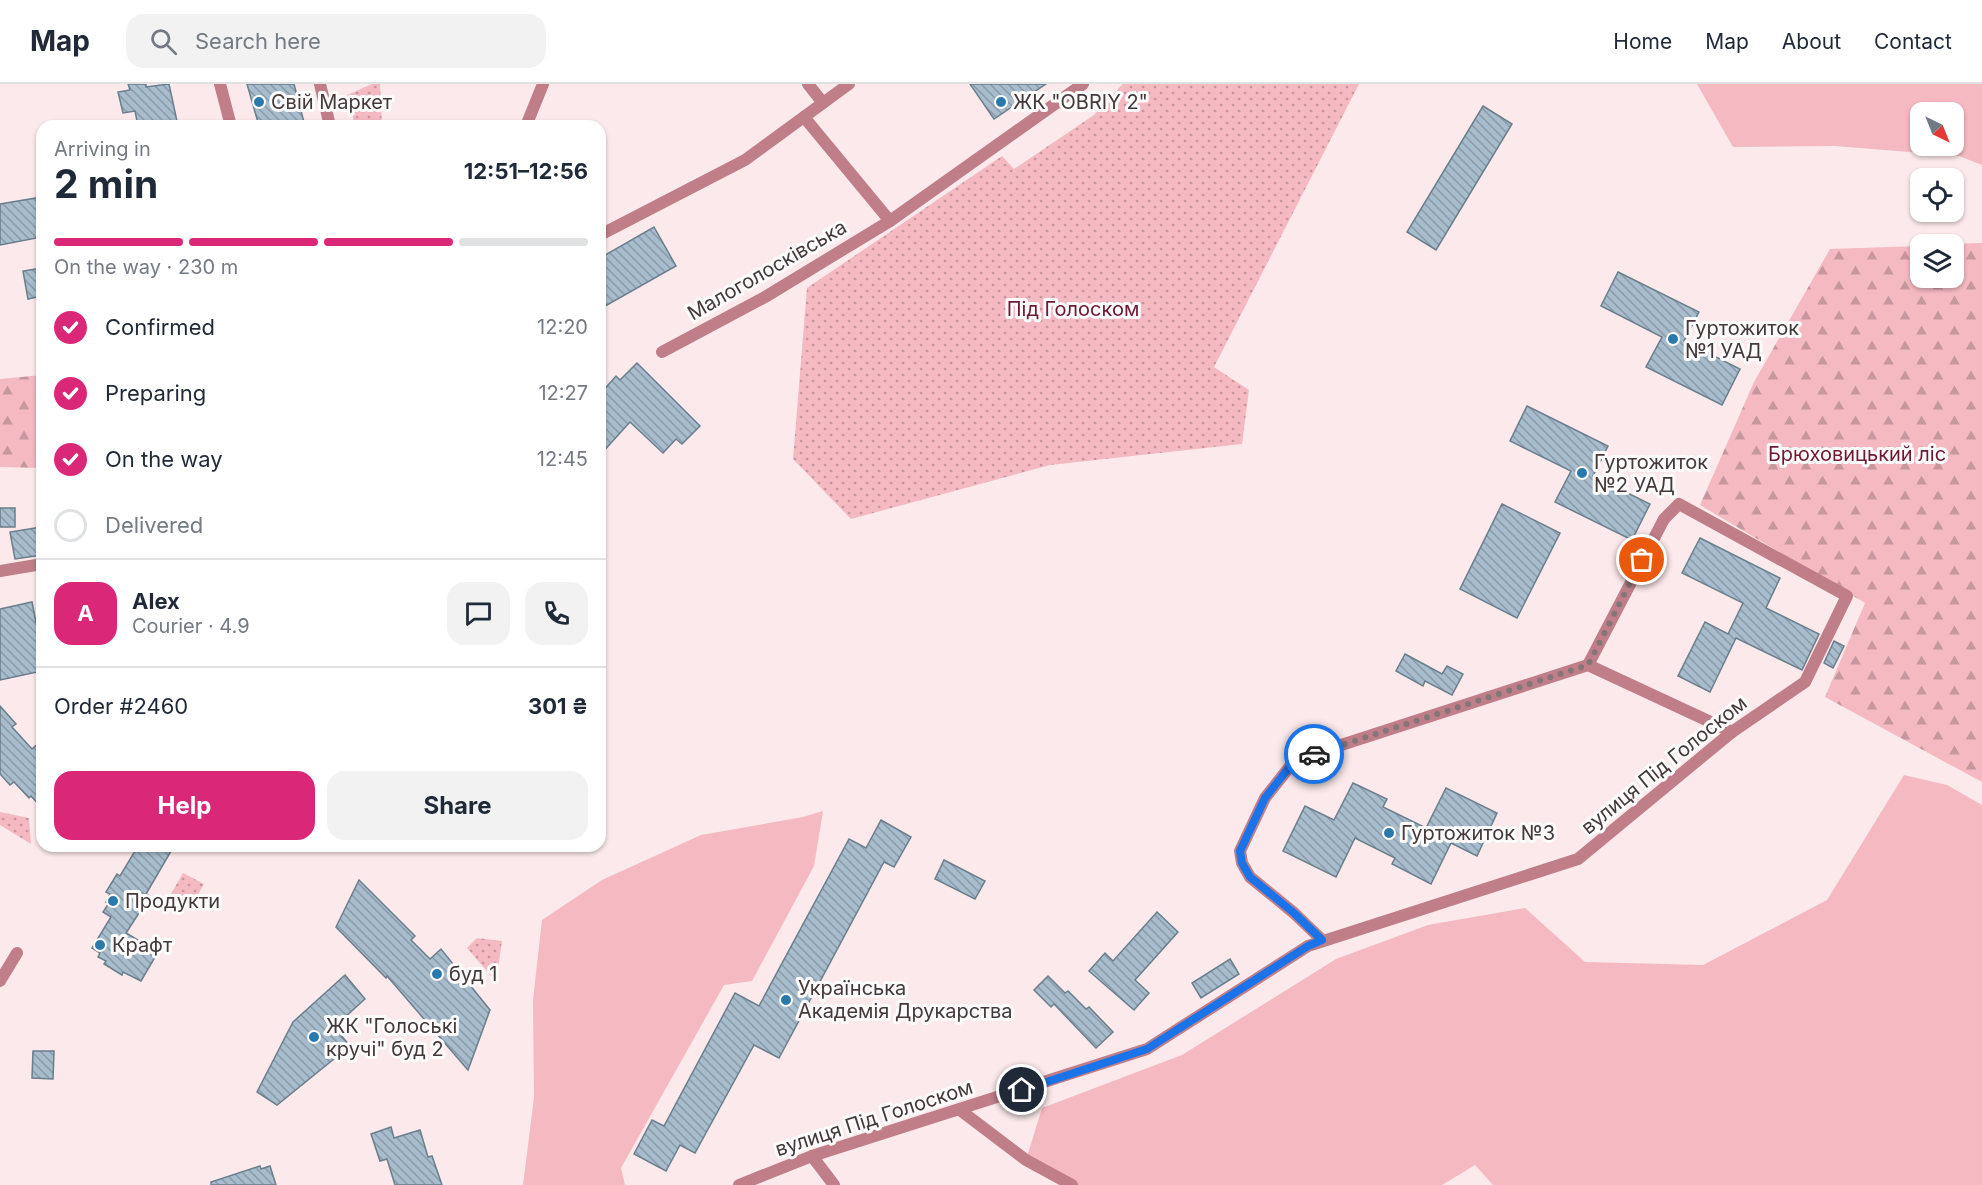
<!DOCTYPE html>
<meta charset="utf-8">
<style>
body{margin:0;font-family:Inter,sans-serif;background:#f2f2f3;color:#1f2937;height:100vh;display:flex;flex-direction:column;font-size:22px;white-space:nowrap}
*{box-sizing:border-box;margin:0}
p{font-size:20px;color:#747a83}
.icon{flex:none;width:33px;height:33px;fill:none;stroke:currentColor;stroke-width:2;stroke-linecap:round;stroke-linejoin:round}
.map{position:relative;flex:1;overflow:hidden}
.panel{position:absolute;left:36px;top:36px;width:570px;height:732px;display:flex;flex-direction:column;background:#fff;border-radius:18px;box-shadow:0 2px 4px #0004}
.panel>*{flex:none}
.needle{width:39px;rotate:137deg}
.buttons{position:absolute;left:1910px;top:18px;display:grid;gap:12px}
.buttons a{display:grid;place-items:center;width:54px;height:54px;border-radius:12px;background:#fff;box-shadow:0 2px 4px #0004;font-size:30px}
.pin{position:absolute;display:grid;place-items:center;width:51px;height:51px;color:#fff;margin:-26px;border:3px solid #fff;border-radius:50%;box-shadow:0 2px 6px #0007}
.courier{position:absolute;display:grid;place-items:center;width:60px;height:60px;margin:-30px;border:4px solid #1a73e8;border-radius:50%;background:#fff;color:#222;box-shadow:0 2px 8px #0007}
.head em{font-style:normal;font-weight:700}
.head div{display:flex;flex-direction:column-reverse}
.head{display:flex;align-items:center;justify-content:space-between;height:102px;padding:0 18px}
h1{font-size:39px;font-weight:700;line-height:45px}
.bar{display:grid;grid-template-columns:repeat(4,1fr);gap:9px 6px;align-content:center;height:72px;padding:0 18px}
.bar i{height:8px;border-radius:4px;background:#e0e1e3}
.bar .active{background:#db2777}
.bar p{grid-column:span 4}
.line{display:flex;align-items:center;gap:15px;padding:0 18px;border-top:2px solid #e0e1e3}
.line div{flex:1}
.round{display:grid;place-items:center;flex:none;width:63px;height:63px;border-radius:18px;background:#f2f2f3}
ol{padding:0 18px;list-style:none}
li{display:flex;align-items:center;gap:18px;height:66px}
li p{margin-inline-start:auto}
li .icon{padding:6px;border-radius:50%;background:#db2777;color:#fff;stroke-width:4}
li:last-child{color:#747a83}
li i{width:33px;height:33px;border:3px solid #e0e1e3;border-radius:50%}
.action{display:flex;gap:12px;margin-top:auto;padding:12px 18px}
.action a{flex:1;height:69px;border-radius:18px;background:#db2777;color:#fff;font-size:24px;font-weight:700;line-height:69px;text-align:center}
.action a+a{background:#f2f2f3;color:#1f2937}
header{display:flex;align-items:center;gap:36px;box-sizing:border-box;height:84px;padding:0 30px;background:#fff;border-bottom:2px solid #e0e1e3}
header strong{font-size:28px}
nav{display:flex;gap:33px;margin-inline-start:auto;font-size:21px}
.search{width:420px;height:54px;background:#f2f2f3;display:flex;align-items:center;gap:15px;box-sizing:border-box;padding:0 21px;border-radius:18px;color:#747a83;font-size:22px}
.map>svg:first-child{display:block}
.green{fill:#f4b9c1;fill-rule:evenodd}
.forest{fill:url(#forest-firs)}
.park{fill:url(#park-dots)}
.building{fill:url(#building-back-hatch);stroke:#6a7e8c;stroke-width:1.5}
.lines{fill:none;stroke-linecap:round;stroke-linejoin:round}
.street{stroke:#bf7e88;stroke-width:12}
.done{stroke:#847678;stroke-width:6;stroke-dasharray:0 10.8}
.route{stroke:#1a73e8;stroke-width:8}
.poi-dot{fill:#2a79ab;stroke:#fbfbfb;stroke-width:2}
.labels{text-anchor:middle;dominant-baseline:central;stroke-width:6;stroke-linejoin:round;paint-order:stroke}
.poi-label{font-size:20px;fill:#44383a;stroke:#fbfbfb;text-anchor:start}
.street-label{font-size:20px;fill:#44383a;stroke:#fbfbfb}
.park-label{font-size:20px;fill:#701831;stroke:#fbfbfb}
</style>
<header>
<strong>Map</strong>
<div class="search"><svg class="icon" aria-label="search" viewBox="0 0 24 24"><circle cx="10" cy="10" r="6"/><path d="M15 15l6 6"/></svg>Search here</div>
<nav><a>Home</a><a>Map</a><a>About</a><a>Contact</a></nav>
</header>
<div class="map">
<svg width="1982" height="1101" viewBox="0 0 1982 1101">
<defs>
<pattern id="forest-firs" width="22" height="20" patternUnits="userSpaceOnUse" patternTransform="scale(1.5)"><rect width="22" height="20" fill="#f4b9c1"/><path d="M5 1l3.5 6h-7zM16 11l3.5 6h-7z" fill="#c7979e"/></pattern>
<pattern id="park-dots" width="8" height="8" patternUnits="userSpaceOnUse" patternTransform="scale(1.5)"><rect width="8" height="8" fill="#f4b9c1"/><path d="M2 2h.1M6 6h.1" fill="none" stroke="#c7979e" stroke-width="1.8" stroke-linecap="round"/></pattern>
<pattern id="building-back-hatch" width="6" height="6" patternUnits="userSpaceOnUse" patternTransform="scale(1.5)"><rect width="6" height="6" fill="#a7bccc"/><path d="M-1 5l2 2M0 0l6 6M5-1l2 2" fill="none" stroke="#8a9aa7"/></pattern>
</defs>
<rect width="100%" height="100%" fill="#fbe9eb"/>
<!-- green -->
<g class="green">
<path d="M1697,0H1982V81L1959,72L1835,62L1733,63ZM1953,28V62H1920V28Z"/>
<path d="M1904,691L1947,701L1982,721V1101H1493L1475,1081L1442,1101H1075L1026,1076L1042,1024L1182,971L1336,875L1428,841L1525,824L1585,878L1703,881L1827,816Z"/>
<path d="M823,727L814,782L752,897L724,901L621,1084L625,1101H523L534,1014L533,916L542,836L602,796L701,751L803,733Z"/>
</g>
<!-- forest -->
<g class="forest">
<path d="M1982,159V698L1825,613L1865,519L1700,421L1754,298L1830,165L1920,162V194H1953V160H1943Z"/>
<path d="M42,291V384L0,383V295Z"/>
</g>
<!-- park -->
<g class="park">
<path d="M372,0H380L382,42H355L347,11Z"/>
<path d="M1123,0H1359L1214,283L1249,306L1242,360L1050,381L851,435L793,375L807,204L1002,72L1014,85L1094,31Z"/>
<path d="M0,728L29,734L31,760L0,741Z"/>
<path d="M183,789L204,800L189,826L168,815Z"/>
<path d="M477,854L502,857L496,898L467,864Z"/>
</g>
<!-- building -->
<g class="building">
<path d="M128,0H146V3L169,0L178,42H138L135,27L123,29L118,8L130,6Z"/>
<path d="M247,0H294L305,42H259Z"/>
<path d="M970,0H1046L994,35Z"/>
<path d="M1483,22L1512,40L1436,166L1407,148Z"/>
<path d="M42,113V153L0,161V120Z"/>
<path d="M654,143L676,182L600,225V174Z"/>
<path d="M42,184V212L28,215L23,187Z"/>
<path d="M1618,188L1699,228L1684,257L1740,285L1722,321L1646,283L1662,253L1601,222Z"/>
<path d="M637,279L700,342L682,360L676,355L663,369L630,338L600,371V310L616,292L620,296Z"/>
<path d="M1527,322L1608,362L1593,392L1650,420L1632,456L1555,418L1571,387L1510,357Z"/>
<path d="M1502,420L1560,449L1517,534L1460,505Z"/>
<rect x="0" y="424" width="15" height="19"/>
<path d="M42,443V471L15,475L10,448Z"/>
<path d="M1700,454L1780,494L1766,524L1819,550L1802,586L1736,554L1710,608L1678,592L1705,538L1728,550L1743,519L1682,489Z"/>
<path d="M32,518L42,568V587L0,596V525Z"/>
<path d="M1834,557L1844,562L1833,584L1824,579Z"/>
<path d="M1405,570L1442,590L1447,582L1463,590L1452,611L1425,597L1423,602L1396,587Z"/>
<path d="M0,622L16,640L12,643L32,665L42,656V724L31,712L29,714L14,698L10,701L0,690Z"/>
<path d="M1353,699L1387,715L1383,723L1426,744L1446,704L1497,729L1477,772L1451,759L1431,800L1392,780L1395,774L1355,754L1336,793L1283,767L1305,722L1334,736Z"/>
<path d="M881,736L911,753L894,783L884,778L779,974L754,961L695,1069L680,1061L666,1087L634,1070L652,1036L664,1042L735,909L759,922L849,755L866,764Z"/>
<path d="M138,762H174L146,810L150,812L126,849L158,868L141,897L123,888L122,891L104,880L106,877L98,873L100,869L92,864L111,833L103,828L109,819L106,818L110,810L106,808L117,790L120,792Z"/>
<path d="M944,776L985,797L975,815L935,795Z"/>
<path d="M359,796L415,852L411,856L430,875L441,865L490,926L468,986L387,892L386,894L336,843Z"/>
<path d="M1157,828L1178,848L1135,896L1149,909L1134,926L1089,887L1105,869L1113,877Z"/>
<path d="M1230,875L1239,890L1201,914L1192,899Z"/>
<path d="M345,891L365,915L334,943L350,962L277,1021L257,1008L293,938Z"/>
<path d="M1048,892L1065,909L1068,907L1086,925L1089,923L1113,948L1096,964L1054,920L1051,923L1034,906Z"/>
<path d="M33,967H54L53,995L32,994Z"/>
<path d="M391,1043L394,1054L420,1046L428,1073L432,1072L442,1101H395L387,1075L380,1077L371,1050Z"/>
<path d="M260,1082L261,1085L270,1082L276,1101H211V1098Z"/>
</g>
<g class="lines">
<!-- street -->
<g class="street">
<path d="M220,0L231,42"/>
<path d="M320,0L330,42"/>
<path d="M808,0L823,19"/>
<path d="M804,33L890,137L1083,0"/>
<path d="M526,42L543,0"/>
<path d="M600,151L745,76L849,0"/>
<path d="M662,268L765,213L890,137"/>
<path d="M0,487L42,480"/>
<path d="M1322,856L1294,829L1250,793L1242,779L1240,767L1265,714L1295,676L1588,581L1732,648"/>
<path d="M0,897L17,869"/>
<path d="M960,1026L1026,1076L1072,1101"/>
<path d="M812,1072L834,1101"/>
<path d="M739,1101L812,1072L1147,965L1308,862L1578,775L1732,648L1805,598L1847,512L1679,420L1664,435L1588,581"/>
</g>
</g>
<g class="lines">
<!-- done -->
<path class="done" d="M1314,670L1588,581L1642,476"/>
<!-- route -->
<path class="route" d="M1022,1006L1147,965L1308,862L1322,856L1294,829L1250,793L1242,779L1240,767L1265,714L1295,676L1314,670"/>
</g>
<!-- markers -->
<g class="poi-dot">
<circle cx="259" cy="18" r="6"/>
<circle cx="1001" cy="18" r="6"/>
<circle cx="1673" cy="255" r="6"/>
<circle cx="1582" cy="389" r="6"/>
<circle cx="1389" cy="749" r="6"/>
<circle cx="113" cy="817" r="6"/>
<circle cx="100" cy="861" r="6"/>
<circle cx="437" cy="890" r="6"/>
<circle cx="786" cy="916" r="6"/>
<circle cx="314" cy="953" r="6"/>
</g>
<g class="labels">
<!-- poi labels -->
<g class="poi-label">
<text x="271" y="18">Свій Маркет</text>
<text x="1013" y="18">ЖК "OBRIY 2"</text>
<text x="1685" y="244">Гуртожиток<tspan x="1685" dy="23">№1 УАД</tspan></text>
<text x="1594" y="378">Гуртожиток<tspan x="1594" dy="23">№2 УАД</tspan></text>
<text x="1401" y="749">Гуртожиток №3</text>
<text x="125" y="817">Продукти</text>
<text x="112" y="861">Крафт</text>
<text x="449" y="890">буд 1</text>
<text x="798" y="904">Українська<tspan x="798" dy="23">Академія Друкарства</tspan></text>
<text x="326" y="942">ЖК "Голоські<tspan x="326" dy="23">кручі" буд 2</tspan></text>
</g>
<!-- street labels -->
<g class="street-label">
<text transform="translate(767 186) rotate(-30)">Малоголосківська</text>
<text transform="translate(1664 681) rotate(-39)">вулиця Під Голоском</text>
<text transform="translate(874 1034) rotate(-18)">вулиця Під Голоском</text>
</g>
<!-- park labels -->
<g class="park-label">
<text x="1073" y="225">Під Голоском</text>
<text x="1857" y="370">Брюховицький ліс</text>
</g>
</g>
</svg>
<div class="buttons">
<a><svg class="needle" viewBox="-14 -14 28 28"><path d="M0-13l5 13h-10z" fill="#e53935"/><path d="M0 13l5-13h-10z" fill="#747a83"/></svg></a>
<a><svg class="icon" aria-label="locate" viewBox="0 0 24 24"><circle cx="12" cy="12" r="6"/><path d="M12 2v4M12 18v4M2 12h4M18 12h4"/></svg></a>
<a><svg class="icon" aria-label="layers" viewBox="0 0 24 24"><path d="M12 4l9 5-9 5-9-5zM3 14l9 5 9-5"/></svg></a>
</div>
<div class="pin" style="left:1642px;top:476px;background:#ea580c"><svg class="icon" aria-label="bag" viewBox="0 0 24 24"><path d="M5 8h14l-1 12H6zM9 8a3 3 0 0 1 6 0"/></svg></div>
<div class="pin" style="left:1022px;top:1006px;background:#1f2937"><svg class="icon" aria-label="home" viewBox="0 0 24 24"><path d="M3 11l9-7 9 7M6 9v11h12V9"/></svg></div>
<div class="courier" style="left:1314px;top:670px"><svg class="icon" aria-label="car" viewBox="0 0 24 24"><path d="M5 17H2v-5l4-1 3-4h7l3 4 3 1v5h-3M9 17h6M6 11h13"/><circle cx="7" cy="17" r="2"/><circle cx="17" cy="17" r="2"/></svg></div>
<section class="panel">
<div class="head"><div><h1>2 min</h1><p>Arriving in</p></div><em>12:51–12:56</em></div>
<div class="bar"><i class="active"></i><i class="active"></i><i class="active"></i><i></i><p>On the way · 230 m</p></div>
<ol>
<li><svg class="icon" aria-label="check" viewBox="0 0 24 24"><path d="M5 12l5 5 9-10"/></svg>Confirmed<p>12:20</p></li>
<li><svg class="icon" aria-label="check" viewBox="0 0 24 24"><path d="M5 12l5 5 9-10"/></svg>Preparing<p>12:27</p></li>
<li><svg class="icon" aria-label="check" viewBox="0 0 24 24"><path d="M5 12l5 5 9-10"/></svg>On the way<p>12:45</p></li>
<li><i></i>Delivered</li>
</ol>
<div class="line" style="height:108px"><b class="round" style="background:#db2777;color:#fff">A</b><div><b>Alex</b><p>Courier · 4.9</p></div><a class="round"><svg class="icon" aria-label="chat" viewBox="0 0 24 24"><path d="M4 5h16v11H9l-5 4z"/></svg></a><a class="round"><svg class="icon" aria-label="phone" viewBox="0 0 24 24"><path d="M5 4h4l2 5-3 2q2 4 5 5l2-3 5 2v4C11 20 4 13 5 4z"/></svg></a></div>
<div class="line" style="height:78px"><div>Order #2460</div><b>301 ₴</b></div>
<div class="action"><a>Help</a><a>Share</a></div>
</section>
</div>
